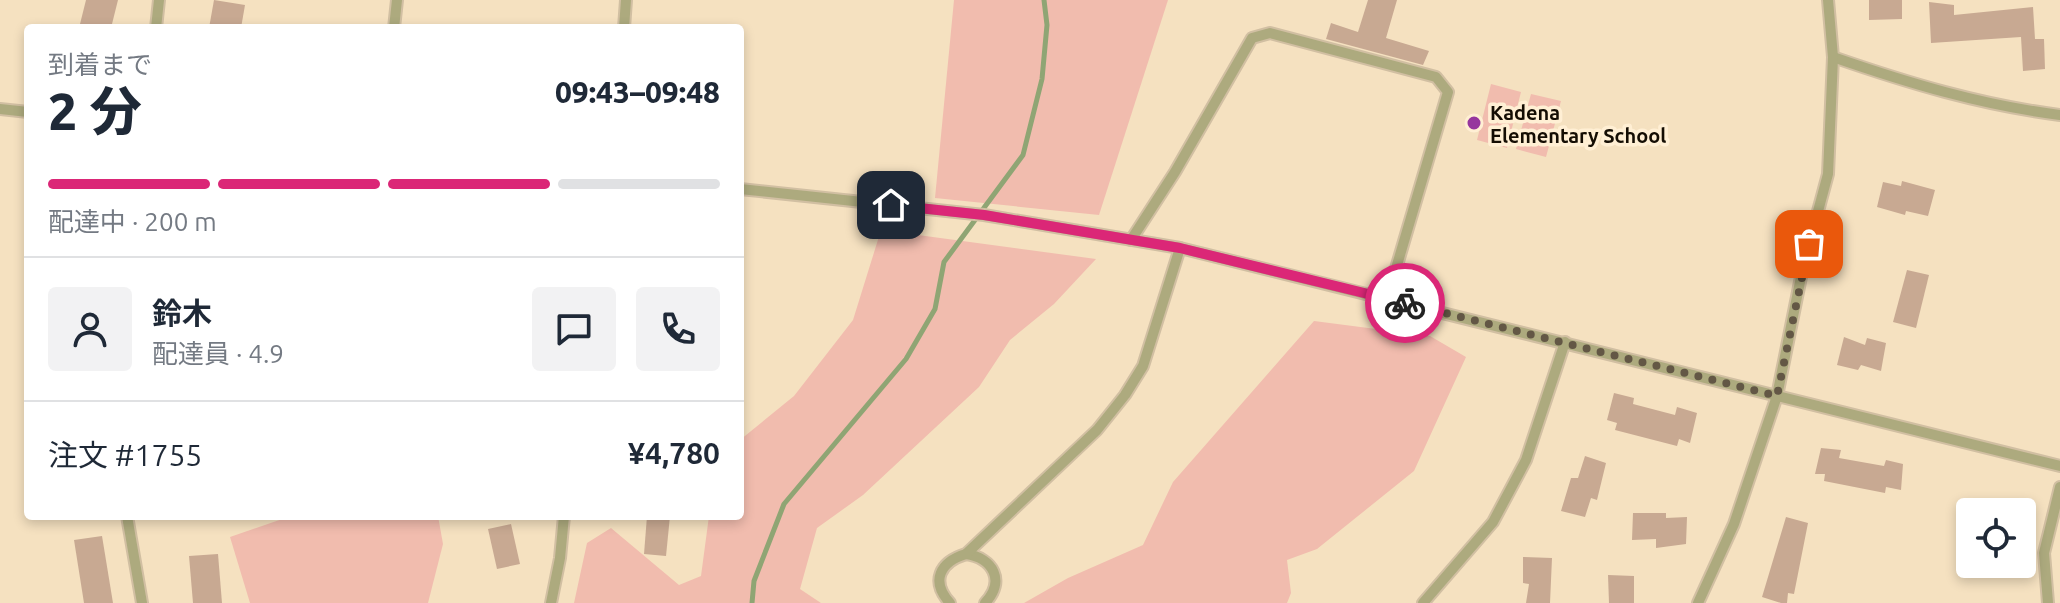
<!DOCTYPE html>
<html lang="ja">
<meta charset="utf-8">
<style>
body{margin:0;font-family:Ubuntu,"Noto Sans JP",sans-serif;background:#f2f2f3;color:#1f2937;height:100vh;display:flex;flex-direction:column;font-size:30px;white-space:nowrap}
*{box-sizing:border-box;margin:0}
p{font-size:26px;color:#747a83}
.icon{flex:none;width:44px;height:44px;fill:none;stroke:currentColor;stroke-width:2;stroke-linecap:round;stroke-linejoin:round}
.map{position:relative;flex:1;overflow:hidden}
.sheet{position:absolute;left:24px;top:24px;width:720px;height:496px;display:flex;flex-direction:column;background:#fff;border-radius:8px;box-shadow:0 4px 12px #0003}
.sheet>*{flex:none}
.fabs{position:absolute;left:1956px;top:498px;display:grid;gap:16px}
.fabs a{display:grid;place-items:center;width:80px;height:80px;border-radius:8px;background:#fff;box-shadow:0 4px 12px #0003;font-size:40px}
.pin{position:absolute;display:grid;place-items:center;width:68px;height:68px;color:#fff;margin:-34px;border-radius:16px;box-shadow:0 4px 12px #0006}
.courier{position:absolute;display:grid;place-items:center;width:80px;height:80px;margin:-40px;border:6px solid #db2777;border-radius:50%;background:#fff;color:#222;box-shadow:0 2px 10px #0007}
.summary em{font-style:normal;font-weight:800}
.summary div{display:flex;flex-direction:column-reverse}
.summary{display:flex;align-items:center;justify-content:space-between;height:136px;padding:0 24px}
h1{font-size:52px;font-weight:800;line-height:60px}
.bar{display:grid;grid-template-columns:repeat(4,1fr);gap:12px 8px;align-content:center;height:96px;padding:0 24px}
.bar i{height:10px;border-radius:6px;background:#e0e1e3}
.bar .active{background:#db2777}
.bar p{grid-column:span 4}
.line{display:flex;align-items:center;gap:20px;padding:0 24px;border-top:2px solid #e0e1e3}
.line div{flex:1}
.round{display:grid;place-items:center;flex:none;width:84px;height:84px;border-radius:8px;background:#f2f2f3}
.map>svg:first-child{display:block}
.green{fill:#f1bcae}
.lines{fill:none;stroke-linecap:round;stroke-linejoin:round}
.stream{stroke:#8fa574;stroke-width:5}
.building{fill:#c8a992}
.lane-casing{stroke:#d1bfa2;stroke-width:14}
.lane{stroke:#adaa7e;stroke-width:10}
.done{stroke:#635745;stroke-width:8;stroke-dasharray:0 14.4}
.route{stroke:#db2777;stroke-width:10}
.poi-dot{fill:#96369e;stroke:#ffefd4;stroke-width:3}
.labels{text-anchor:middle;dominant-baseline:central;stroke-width:7;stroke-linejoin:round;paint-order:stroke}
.poi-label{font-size:20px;font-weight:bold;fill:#140d03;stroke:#ffefd4;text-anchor:start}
</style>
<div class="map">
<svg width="2060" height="603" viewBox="0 0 2060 603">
<rect width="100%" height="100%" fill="#f5e1c0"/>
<!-- green -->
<g class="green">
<path d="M954,0H1168L1099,215L935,198Z"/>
<path d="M1491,84L1521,92L1507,148L1477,140Z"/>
<path d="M1531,94L1561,101L1546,157L1516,149Z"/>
<path d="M881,230L1096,259L1054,304L1010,340L979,387L863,495L817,528L800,589L821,603H574L587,543L611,528L679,585L701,576L709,516H740V440L794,396L853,320Z"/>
<path d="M1314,321L1430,336L1466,357L1414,471L1317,549L1287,560L1291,593L1287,603H1024L1068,578L1143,545L1173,482Z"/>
<path d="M291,516H438L443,544L428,603H250L230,537Z"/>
</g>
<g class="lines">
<!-- stream -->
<path class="stream" d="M752,603L754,581L784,504L906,359L935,309L944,262L1023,155L1042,79L1047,25L1044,0"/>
</g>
<!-- building -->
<g class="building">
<path d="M86,0H118L111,28H79Z"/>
<path d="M214,0L245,5L241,28H209Z"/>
<path d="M1368,0H1397L1386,38L1429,51L1423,65L1326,39L1331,23L1358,32Z"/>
<path d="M1869,0H1902V19L1869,20Z"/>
<path d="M1929,2L1954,5V15L2033,7L2035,39H2044L2045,69L2023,71L2021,37L1931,43Z"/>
<path d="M1902,181L1935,190L1928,216L1906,211L1905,215L1877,207L1883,182L1901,186Z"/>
<path d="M1907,270L1929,275L1916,328L1893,322Z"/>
<path d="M1844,337L1865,345L1867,338L1886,343L1881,371L1861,365L1858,370L1837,365Z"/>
<path d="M1614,393L1634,398L1633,404L1675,415L1677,407L1697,413L1690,443L1679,439L1677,446L1615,430L1617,423L1607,420Z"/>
<path d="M1821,448L1841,450L1839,458L1884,466L1886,460L1903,464L1901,490L1886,487L1885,493L1824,481L1825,474H1815Z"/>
<path d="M1585,456L1606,463L1597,500L1591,498L1585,517L1561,511L1571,478H1578Z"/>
<path d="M1633,513H1666V518L1687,517L1686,544L1656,548V539L1632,540Z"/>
<path d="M647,516H670L666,556L644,554Z"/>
<path d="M1786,517L1808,523L1794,594L1788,593L1787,603H1781L1762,597Z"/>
<path d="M511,524L520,564L497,569L488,529Z"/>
<path d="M102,536L113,603H84L74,540Z"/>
<path d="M218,554L222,603H193L189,556Z"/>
<path d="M1523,557L1552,558L1550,603H1526L1529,584L1523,583Z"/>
<path d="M1608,575L1634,576V603H1609Z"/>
</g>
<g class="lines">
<defs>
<g id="lane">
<path d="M156,28L159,0"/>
<path d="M394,28L397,0"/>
<path d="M624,28L626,0"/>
<path d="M1833,57C1908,83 1981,105 2060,115"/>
<path d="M0,109L28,112"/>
<path d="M740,189L984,215L1180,248L2060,466"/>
<path d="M1131,240L1175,172L1252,38L1270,33L1436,77L1448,92L1387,299"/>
<path d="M127,516L142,603"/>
<path d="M966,554C993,558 1006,581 985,603"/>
<path d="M551,603L560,558L564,516"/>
<path d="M950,603C930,581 940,562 966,554L1097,430L1125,395L1143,366L1180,248"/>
<path d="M1423,603L1493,522L1526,460L1565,342"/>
<path d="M1698,603L1734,524L1777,396L1803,267L1828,174L1833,57L1828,0"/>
<path d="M2048,603L2044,553L2060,487"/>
</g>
</defs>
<!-- lane casing -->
<use href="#lane" class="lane-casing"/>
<!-- lane -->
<use href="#lane" class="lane"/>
</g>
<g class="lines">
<!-- done -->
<path class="done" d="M1405,303L1777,396L1809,244"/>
<!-- route -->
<path class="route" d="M891,205L984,215L1180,248L1405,303"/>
</g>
<!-- markers -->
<circle class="poi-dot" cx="1474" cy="123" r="8"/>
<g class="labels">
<!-- poi labels -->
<g class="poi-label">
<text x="1490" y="112">Kadena<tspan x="1490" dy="23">Elementary School</tspan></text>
</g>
</g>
</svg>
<div class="fabs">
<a><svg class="icon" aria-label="locate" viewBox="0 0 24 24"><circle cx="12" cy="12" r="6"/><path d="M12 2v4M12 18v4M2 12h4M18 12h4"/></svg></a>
</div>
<div class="pin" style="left:1809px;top:244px;background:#ea580c"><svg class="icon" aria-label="bag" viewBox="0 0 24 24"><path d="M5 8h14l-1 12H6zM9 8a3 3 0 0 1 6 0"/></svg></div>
<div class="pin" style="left:891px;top:205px;background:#1f2937"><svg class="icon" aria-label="home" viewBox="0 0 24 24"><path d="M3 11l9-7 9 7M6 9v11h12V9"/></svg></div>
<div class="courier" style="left:1405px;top:303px"><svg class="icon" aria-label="bike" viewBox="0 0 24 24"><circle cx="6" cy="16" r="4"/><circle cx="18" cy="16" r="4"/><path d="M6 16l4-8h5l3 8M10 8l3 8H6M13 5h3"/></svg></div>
<section class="sheet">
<div class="summary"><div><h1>2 分</h1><p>到着まで</p></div><em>09:43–09:48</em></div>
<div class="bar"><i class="active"></i><i class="active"></i><i class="active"></i><i></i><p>配達中 · 200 m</p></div>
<div class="line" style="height:144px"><a class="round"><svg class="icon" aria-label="person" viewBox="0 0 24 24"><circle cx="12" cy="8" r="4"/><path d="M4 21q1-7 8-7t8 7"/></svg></a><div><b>鈴木</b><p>配達員 · 4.9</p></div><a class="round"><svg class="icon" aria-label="chat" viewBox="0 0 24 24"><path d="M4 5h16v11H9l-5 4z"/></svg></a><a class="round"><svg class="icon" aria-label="phone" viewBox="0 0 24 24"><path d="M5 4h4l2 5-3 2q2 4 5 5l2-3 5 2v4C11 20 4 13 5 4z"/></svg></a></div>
<div class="line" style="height:104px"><div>注文 #1755</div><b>¥4,780</b></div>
</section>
</div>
